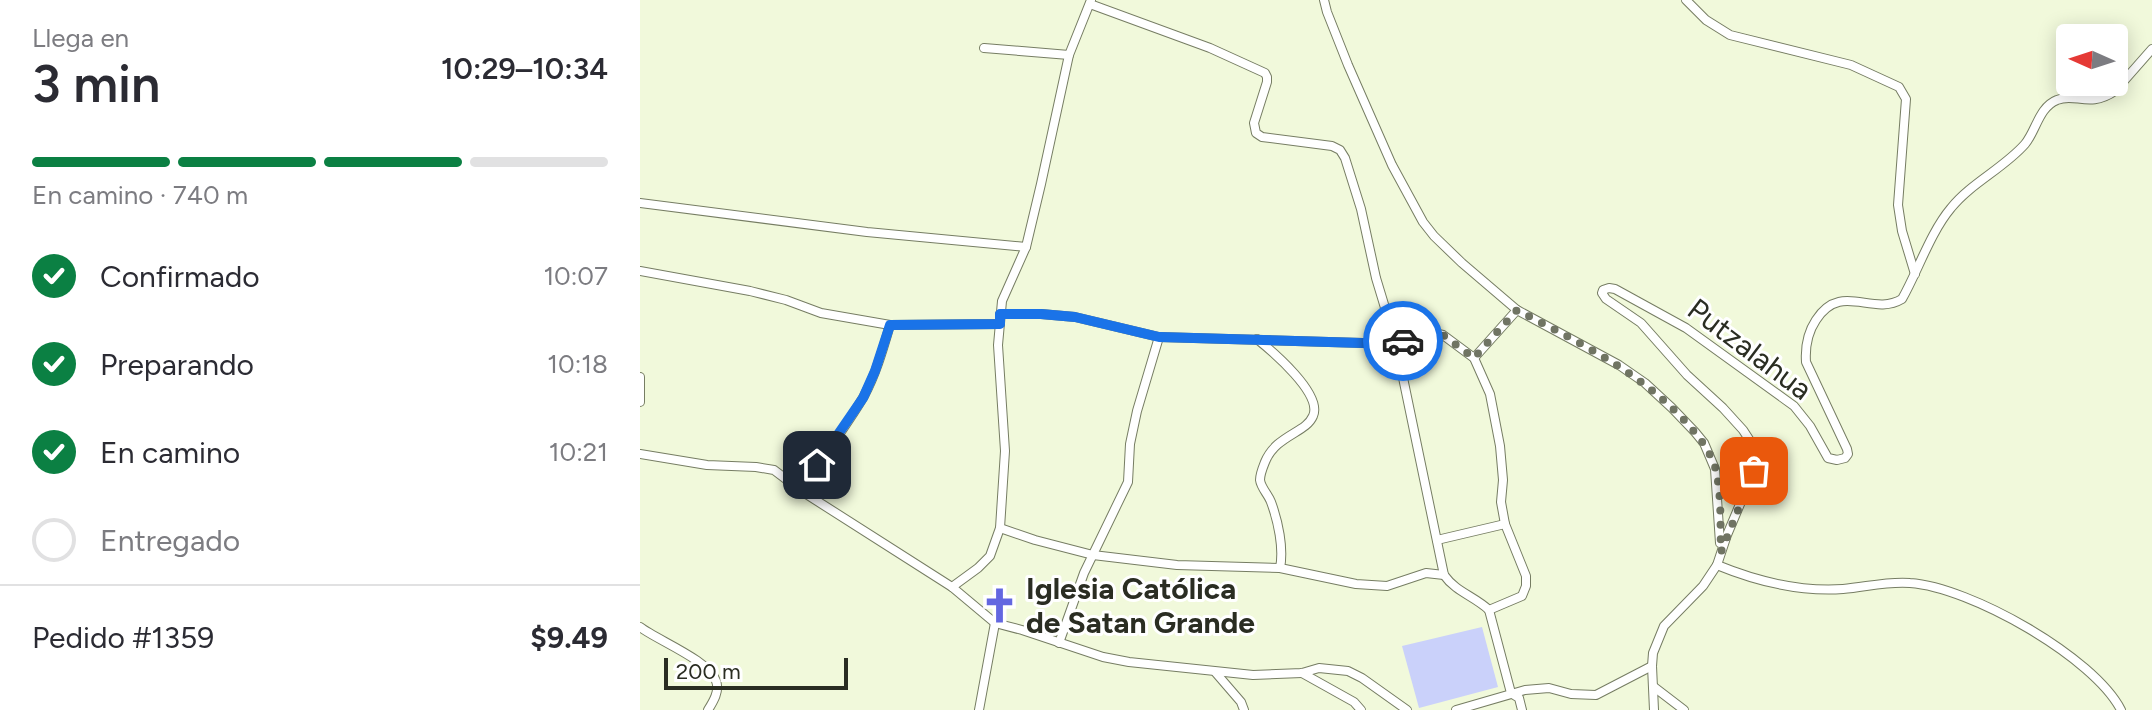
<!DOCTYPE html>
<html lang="es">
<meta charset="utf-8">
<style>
body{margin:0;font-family:Figtree,sans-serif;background:#f7f7f7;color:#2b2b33;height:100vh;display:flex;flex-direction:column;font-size:30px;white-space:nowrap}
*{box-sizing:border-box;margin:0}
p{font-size:26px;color:#7c7c81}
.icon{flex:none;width:44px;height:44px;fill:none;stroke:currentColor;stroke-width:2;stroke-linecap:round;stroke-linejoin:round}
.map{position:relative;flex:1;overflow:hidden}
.sheet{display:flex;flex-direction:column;background:#fff;width:640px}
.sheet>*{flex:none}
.needle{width:52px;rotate:273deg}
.buttons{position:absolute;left:1416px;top:24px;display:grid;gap:16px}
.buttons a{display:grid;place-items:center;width:72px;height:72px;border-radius:8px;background:#fff;box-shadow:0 4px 20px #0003;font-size:40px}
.scale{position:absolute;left:24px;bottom:20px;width:184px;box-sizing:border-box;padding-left:8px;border:4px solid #2a2d22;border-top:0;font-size:22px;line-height:28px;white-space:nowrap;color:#2a2d22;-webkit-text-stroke:6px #fff;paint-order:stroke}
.pin{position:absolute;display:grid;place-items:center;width:68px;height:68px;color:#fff;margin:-34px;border-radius:16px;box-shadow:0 4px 12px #0006}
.courier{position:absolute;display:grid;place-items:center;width:80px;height:80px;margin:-40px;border:6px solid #1a73e8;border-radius:50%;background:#fff;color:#222;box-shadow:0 2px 10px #0007}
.headline em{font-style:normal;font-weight:600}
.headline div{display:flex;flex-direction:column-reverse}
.headline{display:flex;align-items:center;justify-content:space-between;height:136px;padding:0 32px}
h1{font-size:52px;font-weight:600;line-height:60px}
.bar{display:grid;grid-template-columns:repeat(4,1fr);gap:12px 8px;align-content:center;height:96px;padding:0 32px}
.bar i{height:10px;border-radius:6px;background:#e1e1e2}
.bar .selected{background:#0b8043}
.bar p{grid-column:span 4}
.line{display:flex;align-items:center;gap:20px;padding:0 32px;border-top:2px solid #e1e1e2}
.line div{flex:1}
ol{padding:0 32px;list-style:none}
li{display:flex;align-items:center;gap:24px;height:88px}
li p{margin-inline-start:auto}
li .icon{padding:8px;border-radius:50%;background:#0b8043;color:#fff;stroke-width:4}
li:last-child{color:#7c7c81}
li i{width:44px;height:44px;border:4px solid #e1e1e2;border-radius:50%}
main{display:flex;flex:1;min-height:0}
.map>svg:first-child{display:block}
.green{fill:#cad1fa}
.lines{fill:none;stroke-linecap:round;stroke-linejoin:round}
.minor-casing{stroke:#767d63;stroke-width:10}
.minor{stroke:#fff;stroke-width:8}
.done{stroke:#707463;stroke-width:8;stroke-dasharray:0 14.4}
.route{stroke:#1a73e8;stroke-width:10}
.labels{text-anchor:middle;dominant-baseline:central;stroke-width:6;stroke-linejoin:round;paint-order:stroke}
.street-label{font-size:30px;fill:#2a2d22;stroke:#fff}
.poi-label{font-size:30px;font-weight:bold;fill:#2a2d22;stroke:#fff;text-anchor:start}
</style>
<main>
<section class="sheet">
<div class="headline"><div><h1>3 min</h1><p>Llega en</p></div><em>10:29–10:34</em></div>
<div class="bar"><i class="selected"></i><i class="selected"></i><i class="selected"></i><i></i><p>En camino · 740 m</p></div>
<ol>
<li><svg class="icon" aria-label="check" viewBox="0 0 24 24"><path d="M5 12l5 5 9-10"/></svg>Confirmado<p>10:07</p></li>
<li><svg class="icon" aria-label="check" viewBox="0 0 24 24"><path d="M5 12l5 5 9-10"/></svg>Preparando<p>10:18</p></li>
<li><svg class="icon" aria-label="check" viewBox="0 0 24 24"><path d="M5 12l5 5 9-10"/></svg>En camino<p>10:21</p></li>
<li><i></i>Entregado</li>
</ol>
<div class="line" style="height:104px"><div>Pedido #1359</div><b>$9.49</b></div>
</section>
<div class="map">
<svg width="1512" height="710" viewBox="0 0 1512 710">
<rect width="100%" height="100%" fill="#f1f9db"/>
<!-- green -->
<path class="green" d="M842,627L858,687L779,708L762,646Z"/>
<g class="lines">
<defs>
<g id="minor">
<path d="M684,0L687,12L708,65L752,165L783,222L794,236L822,263L877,310L979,365L1005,383L1032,408L1055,432L1064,443L1075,469L1080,543"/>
<path d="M1046,0L1066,20L1090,35L1211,65L1259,87L1266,99L1258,205L1262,231L1275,274"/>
<path d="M450,4L570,48L625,73L627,77V82L614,123L616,133L622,137L692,146L700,150L705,158L721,209L736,278L756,344L804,575C816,592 834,596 849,610"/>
<path d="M344,48L429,55"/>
<path d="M0,203L227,232L386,247"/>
<path d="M0,271L110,291L146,300L181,313L250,325L360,324"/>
<path d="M360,314H401L435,317L519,337L756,344L789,332L803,335L834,358L850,394L860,446L863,480L861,502L865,524L886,576V586L882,596L849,610L871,693L879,698L882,710"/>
<path d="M617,339C632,351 683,394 673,416C666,433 636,435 625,462C623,467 620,474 620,480C621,488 628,494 631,502C638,521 644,548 640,568"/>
<path d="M834,358L877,310"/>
<path d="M0,377V402"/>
<path d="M0,454L67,465L116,467L134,470L163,492L312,587L355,623L382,630L463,657L489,662L613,675L662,673L679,668L708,671L722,678L767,710"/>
<path d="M163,492C180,458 205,429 224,396C236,374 243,349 250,325"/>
<path d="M360,528L395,540L453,555L537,565L640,568L716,584L747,586L786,573L804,575"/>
<path d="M797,540L865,524"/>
<path d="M1077,565C1116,581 1160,592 1203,589C1226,587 1248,581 1270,583C1330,587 1454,657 1481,710"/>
<path d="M312,587L338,568L350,556L360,528L365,451L358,345L362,301L386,247L401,184L429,55L451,0"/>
<path d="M0,627C17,640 70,661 76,681C80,691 73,702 68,710"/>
<path d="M419,643L444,573L488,482L490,444L497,411L519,337"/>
<path d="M576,673L601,702L604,710"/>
<path d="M662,673L714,702L721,710"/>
<path d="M1014,687L1044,710"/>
<path d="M339,710L355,623"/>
<path d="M816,710L885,690L909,688L931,694L956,695L1012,666"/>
<path d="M1014,710L1012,666L1013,653L1024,626L1063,586L1077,565L1087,535L1114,471L1117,458L1114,447L1103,430L1083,408L1047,375L1001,323L966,299L962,293L963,290L969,288L975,289L1046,328L1154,406L1170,426L1188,458L1197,460L1205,458L1208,454L1207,449L1166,362C1165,347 1168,332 1176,320C1201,281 1232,317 1262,299C1278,271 1290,233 1311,208C1331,183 1364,168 1385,144C1396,131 1399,107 1417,100C1435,92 1449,109 1475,91L1512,49"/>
</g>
</defs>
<!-- minor casing -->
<use href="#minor" class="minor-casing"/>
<!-- minor -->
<use href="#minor" class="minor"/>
</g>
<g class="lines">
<!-- done -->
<path class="done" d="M763,341L789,332L803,335L834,358L877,310C938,342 997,370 1045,421C1057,435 1069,448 1075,467C1082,493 1080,525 1081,552L1114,471"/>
<!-- route -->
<path class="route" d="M177,465L223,398L235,371L250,325L360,324V314H401L435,317L519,337L756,344L763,341"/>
</g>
<!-- icons -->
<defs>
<symbol id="church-bare" viewBox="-9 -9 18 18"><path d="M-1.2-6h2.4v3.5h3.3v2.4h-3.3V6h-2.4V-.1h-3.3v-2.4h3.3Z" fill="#6367e0" stroke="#fff" stroke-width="2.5" paint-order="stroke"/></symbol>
</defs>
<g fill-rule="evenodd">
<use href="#church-bare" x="334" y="580" width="51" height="51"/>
</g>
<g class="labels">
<!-- street labels -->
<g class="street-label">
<text transform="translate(1110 349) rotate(37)">Putzalahua</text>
</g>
<!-- poi labels -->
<g class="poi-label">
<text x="386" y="588">Iglesia Católica<tspan x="386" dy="34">de Satan Grande</tspan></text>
</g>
</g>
</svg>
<div class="buttons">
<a><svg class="needle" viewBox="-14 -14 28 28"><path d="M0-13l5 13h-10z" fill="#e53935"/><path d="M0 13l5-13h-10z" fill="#7c7c81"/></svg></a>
</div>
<div class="scale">200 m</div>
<div class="pin" style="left:1114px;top:471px;background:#ea580c"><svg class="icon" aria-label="bag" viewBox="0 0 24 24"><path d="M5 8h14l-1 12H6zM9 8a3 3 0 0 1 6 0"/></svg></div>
<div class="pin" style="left:177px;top:465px;background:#1f2937"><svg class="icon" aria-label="home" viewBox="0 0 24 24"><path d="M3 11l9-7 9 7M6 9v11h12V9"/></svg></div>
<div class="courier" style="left:763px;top:341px"><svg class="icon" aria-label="car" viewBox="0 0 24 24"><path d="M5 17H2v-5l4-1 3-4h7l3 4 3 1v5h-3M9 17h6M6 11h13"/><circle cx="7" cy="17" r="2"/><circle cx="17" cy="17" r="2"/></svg></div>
</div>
</main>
